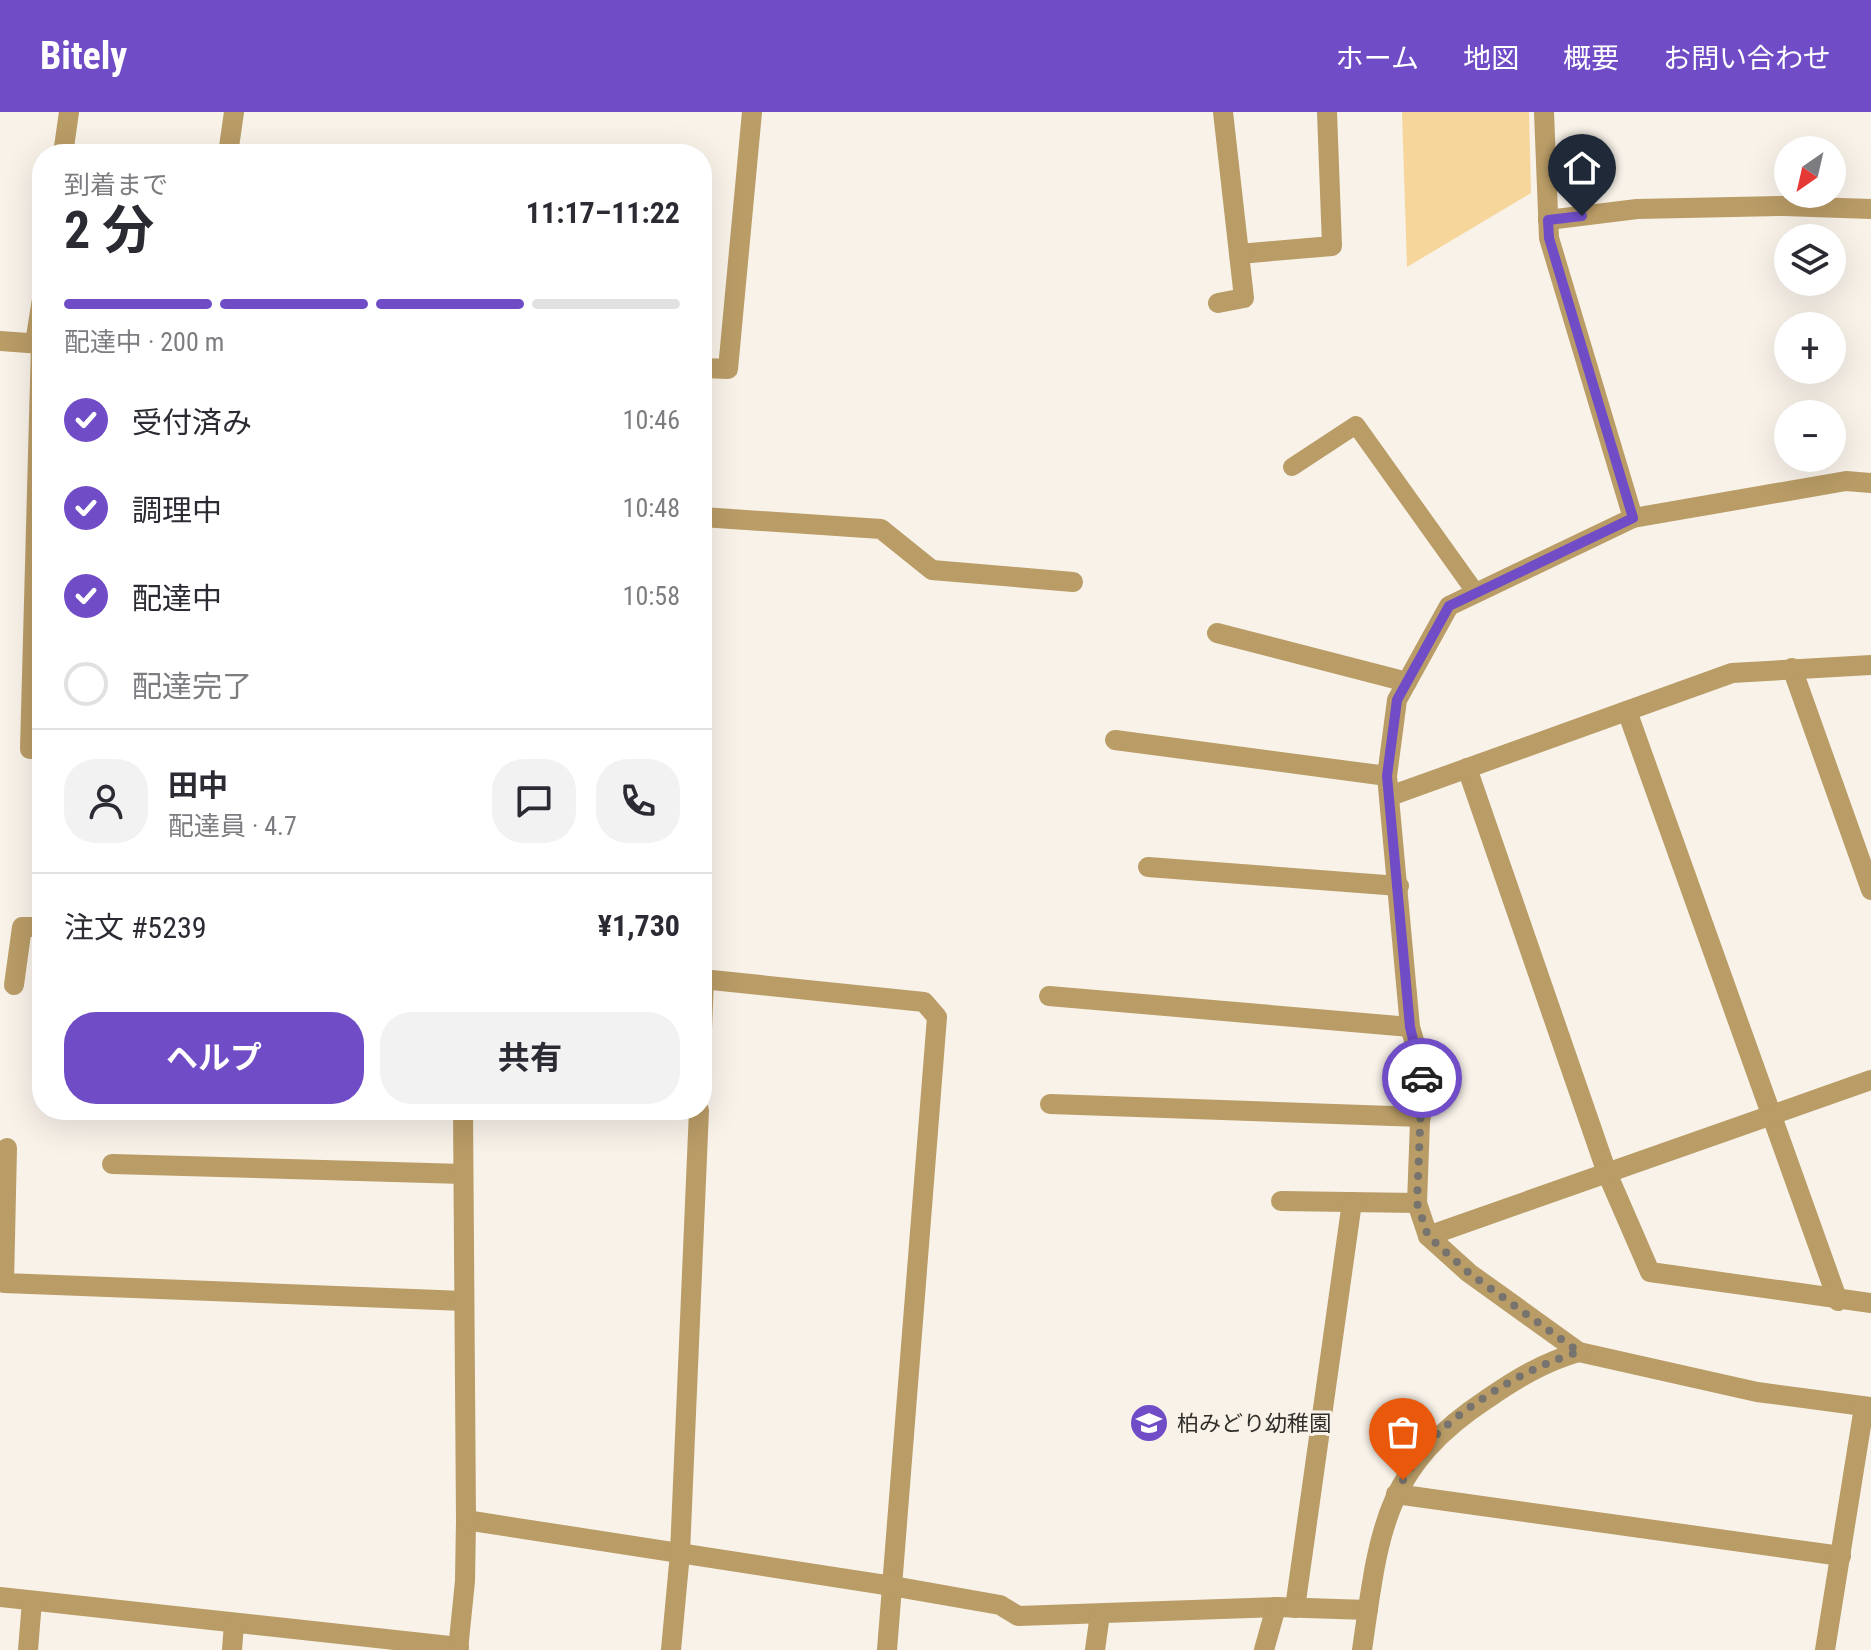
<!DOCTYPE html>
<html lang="ja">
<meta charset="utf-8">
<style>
body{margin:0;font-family:"Roboto Condensed","Noto Sans JP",sans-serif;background:#f2f2f3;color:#2b2b33;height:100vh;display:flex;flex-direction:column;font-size:30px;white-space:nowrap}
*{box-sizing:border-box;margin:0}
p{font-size:26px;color:#7c7c81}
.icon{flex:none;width:44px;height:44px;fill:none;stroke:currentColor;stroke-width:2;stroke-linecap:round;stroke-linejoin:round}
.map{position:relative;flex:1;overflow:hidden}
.details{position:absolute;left:32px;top:32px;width:680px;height:976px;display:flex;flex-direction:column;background:#fff;border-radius:32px;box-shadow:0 8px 32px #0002}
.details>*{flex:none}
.needle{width:52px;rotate:214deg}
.controls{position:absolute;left:1774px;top:24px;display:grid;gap:16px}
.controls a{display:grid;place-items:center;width:72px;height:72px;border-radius:50%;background:#fff;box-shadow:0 8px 32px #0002;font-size:40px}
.pin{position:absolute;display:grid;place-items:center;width:68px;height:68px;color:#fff;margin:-82px -34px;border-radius:50% 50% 50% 0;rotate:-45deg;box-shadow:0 0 8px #0007}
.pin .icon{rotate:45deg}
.courier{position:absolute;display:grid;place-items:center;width:80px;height:80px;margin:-40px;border:6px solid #704dc6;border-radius:50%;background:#fff;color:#222;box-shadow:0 2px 10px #0007}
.overview em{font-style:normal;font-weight:700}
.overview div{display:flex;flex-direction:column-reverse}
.overview{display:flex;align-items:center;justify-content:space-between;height:136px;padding:0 32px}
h1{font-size:52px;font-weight:700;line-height:60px}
.bar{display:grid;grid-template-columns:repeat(4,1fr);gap:12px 8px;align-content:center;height:96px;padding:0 32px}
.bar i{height:10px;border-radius:6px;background:#e1e1e2}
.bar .selected{background:#704dc6}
.bar p{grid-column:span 4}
.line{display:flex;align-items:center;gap:20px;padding:0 32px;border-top:2px solid #e1e1e2}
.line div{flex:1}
.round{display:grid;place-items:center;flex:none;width:84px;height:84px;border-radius:32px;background:#f2f2f3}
ol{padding:0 32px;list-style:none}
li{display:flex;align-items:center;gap:24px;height:88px}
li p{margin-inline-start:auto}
li .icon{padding:8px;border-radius:50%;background:#704dc6;color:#fff;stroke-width:4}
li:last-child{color:#7c7c81}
li i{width:44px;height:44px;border:4px solid #e1e1e2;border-radius:50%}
.action{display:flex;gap:16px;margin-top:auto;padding:16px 32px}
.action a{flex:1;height:92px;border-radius:32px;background:#704dc6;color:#fff;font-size:32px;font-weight:700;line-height:92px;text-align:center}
.action a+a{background:#f2f2f3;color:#2b2b33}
header{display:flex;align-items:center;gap:48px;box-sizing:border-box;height:112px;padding:0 40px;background:#704dc6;color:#fff}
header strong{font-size:38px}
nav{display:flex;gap:44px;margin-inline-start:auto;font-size:28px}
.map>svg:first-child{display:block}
.green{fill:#f7d69b}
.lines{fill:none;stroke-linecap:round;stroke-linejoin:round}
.service{stroke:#b99c66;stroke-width:18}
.minor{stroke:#b99c66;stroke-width:20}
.tertiary{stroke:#b99c66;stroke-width:20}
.done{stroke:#77736e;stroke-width:8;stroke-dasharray:0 14.4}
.route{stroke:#704dc6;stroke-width:10}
.labels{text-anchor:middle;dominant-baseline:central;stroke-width:6;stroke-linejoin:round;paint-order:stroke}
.poi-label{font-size:22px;fill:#312f2c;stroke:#f8f2e9;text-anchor:start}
</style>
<header>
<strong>Bitely</strong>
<nav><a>ホーム</a><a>地図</a><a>概要</a><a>お問い合わせ</a></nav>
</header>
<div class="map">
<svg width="1871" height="1538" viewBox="0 0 1871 1538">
<rect width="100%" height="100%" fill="#f8f2e9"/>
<!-- green -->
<path class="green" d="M1402,0H1529L1531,81L1407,155Z"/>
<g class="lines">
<!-- service -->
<path class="service" d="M1292,355L1356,313L1476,481"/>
<!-- minor -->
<g class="minor">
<path d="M1544,0L1549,126L1633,406"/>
<path d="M63,42L69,0"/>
<path d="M228,42L234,0"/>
<path d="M1548,108L1637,97L1784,94L1871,97"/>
<path d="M1239,142L1332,134L1327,0"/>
<path d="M1218,191L1244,186L1223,0"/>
<path d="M0,229L42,232"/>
<path d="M35,231L42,187"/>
<path d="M41,232L30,637H42"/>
<path d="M702,256L728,257L752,0"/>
<path d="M1871,371L1846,369L1633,406L1449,494L1397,588L1387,664L1410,915L1422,955L1417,1091L1428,1124L1469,1161L1579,1240L1757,1280L1871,1295"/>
<path d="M702,405L881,417L932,458L1073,470"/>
<path d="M1217,521L1407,570"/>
<path d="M1792,556L1871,778"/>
<path d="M1627,599L1838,1189"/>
<path d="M1115,628L1387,664"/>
<path d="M1467,656L1607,1061L1650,1160L1871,1191"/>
<path d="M1390,684L1732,561L1871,553"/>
<path d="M1148,755L1399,774"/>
<path d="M702,867L924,890L937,905L887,1538"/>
<path d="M14,873L22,815H42"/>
<path d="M1049,884L1410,915"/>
<path d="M702,917L704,867"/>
<path d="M1050,992L1421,1005"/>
<path d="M7,1036L4,1171L464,1189"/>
<path d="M112,1052L463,1062"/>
<path d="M1281,1089L1417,1091"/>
<path d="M1428,1124L1871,968"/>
<path d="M1396,1382L1841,1444"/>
<path d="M0,1485L459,1535"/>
<path d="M1295,1496L1352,1090"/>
<path d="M28,1538L32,1489"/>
<path d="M232,1538L234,1512"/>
<path d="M458,1538L465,1469L466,1408L892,1474L1000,1493L1018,1504L1276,1495L1368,1498"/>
<path d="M671,1538L680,1441L699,998"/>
<path d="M1095,1538L1100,1502"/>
<path d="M1264,1538L1276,1495"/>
<path d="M1362,1538C1379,1422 1382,1356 1487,1287C1516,1267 1544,1250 1579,1240"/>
<path d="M1825,1538L1864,1295"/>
</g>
<!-- tertiary -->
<path class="tertiary" d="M463,998L466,1408"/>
</g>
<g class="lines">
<!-- done -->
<path class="done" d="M1403,1368C1411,1356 1418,1342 1427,1332C1463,1294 1529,1254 1579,1240L1469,1161L1428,1124L1417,1091L1422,966"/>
<!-- route -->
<path class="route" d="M1422,966L1410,915L1387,664L1397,588L1449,494L1633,406L1549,126L1548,108L1582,104"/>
</g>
<!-- icons -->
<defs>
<symbol id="school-disc" viewBox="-11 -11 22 22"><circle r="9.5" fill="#704dc6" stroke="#f8f2e9"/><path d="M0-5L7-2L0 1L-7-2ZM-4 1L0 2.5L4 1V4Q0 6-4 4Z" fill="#fff"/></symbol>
</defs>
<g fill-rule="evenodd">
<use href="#school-disc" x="1127" y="1289" width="44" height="44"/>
</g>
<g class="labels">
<!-- poi labels -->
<g class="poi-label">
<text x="1177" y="1311">柏みどり幼稚園</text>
</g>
</g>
</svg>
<div class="controls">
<a><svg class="needle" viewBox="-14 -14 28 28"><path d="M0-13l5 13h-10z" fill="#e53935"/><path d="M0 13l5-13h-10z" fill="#7c7c81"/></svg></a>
<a><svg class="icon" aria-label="layers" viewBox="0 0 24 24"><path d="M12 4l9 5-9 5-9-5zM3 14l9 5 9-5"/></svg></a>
<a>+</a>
<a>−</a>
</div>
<div class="pin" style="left:1403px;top:1368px;background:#ea580c"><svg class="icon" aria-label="bag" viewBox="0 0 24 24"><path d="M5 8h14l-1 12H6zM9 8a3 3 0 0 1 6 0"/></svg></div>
<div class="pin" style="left:1582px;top:104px;background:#1f2937"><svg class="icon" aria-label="home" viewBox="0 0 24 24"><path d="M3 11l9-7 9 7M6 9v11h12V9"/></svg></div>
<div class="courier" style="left:1422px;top:966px"><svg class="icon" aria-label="car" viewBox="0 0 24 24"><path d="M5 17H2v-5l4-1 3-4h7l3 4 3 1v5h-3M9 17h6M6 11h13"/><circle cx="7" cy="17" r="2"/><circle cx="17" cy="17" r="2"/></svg></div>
<section class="details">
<div class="overview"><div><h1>2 分</h1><p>到着まで</p></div><em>11:17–11:22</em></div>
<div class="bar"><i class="selected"></i><i class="selected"></i><i class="selected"></i><i></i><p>配達中 · 200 m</p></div>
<ol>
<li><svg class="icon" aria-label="check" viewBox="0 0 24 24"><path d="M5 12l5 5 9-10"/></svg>受付済み<p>10:46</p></li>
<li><svg class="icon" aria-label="check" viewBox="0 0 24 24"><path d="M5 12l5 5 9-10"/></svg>調理中<p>10:48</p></li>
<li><svg class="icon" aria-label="check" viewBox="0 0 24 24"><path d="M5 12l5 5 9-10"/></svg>配達中<p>10:58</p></li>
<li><i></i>配達完了</li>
</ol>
<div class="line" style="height:144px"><a class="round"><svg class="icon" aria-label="person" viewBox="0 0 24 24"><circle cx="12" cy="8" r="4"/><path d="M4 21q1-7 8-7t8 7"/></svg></a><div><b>田中</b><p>配達員 · 4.7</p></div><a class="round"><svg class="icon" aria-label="chat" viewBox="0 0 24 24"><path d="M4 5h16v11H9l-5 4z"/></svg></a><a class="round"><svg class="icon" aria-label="phone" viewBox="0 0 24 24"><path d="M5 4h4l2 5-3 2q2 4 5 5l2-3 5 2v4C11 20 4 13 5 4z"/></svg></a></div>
<div class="line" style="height:104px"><div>注文 #5239</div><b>¥1,730</b></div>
<div class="action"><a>ヘルプ</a><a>共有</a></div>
</section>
</div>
